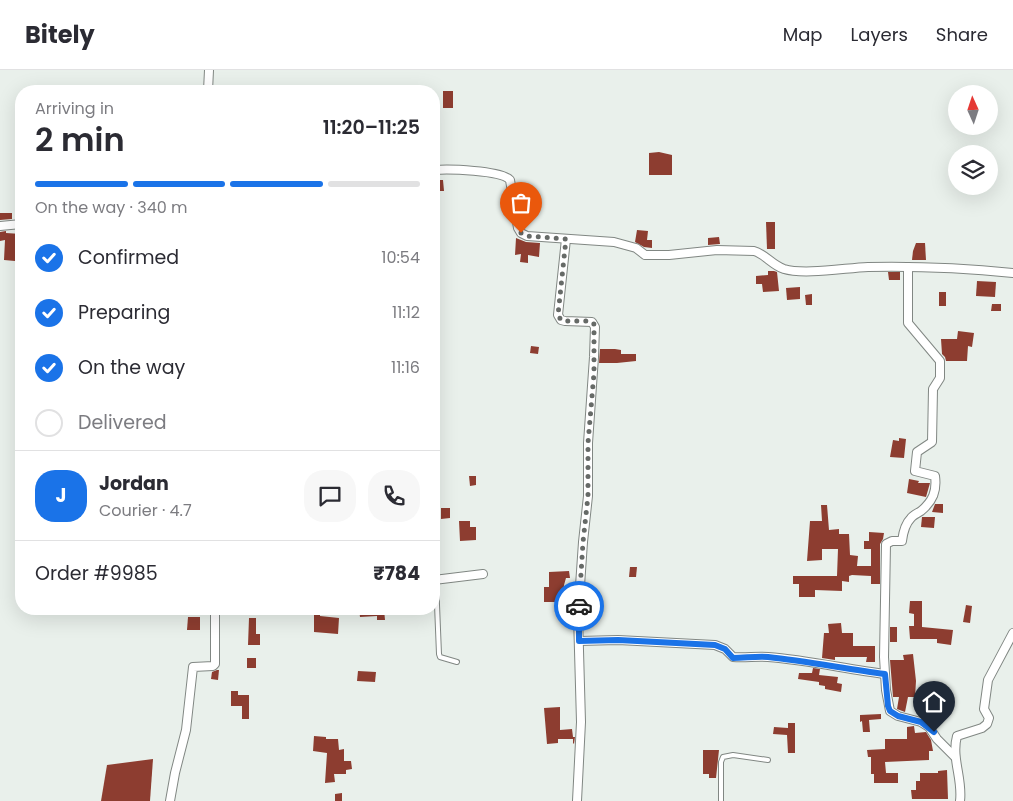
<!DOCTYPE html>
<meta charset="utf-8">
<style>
body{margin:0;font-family:Poppins,sans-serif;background:#f7f7f7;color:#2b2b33;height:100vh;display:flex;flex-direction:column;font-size:19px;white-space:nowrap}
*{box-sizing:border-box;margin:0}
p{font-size:16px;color:#7c7c81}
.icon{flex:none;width:28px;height:28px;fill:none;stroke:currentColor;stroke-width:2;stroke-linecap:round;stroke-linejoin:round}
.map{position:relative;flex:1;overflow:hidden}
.side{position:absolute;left:15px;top:15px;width:425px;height:530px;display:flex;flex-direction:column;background:#fff;border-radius:20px;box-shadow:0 5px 20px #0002}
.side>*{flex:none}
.needle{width:32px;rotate:357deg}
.controls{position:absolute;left:948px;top:15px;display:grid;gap:10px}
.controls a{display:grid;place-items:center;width:50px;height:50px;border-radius:50%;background:#fff;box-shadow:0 5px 20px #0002;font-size:25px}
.pin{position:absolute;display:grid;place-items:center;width:42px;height:42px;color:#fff;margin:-51px -21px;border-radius:50% 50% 50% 0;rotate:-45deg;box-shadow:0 0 5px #0007}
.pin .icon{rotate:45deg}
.courier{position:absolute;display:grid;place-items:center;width:50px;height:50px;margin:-25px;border:4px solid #1a73e8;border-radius:50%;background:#fff;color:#222;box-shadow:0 1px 6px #0007}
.overview em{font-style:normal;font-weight:600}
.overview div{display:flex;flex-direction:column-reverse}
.overview{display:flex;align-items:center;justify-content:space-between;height:85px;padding:0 20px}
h1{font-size:32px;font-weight:600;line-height:38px}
.bar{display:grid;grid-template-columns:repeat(4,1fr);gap:8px 5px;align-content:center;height:60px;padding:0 20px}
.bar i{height:6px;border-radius:4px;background:#e1e1e2}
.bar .active{background:#1a73e8}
.bar p{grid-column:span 4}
.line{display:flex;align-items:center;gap:12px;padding:0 20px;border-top:1px solid #e1e1e2}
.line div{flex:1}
.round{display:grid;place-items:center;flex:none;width:52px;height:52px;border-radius:20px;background:#f7f7f7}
ol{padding:0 20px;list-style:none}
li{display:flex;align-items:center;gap:15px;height:55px}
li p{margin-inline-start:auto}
li .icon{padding:5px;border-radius:50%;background:#1a73e8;color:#fff;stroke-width:4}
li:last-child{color:#7c7c81}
li i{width:28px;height:28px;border:2px solid #e1e1e2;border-radius:50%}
header{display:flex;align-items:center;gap:30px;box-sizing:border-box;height:70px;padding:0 25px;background:#fff;border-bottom:1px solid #e1e1e2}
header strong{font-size:24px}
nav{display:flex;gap:28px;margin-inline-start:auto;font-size:18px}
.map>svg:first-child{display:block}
.building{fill:#8d3d30}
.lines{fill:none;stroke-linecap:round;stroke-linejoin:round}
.lane-casing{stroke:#818783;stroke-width:6}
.street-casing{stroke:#818783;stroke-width:10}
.lane{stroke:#fff;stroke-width:4}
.street{stroke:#fff;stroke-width:8}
.done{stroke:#666a67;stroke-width:5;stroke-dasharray:0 9}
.route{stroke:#1a73e8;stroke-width:6}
</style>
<header>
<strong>Bitely</strong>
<nav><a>Map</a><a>Layers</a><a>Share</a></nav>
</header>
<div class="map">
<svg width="1013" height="731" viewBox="0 0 1013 731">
<rect width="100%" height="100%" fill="#e9f0eb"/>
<!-- building -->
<g class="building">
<rect x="443" y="21" width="10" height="17"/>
<path d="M659,82L672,85V105H649V83Z"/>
<path d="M436,110H443L444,121H436Z"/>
<path d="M0,143H12V149L0,150Z"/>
<path d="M766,152H775V179H767Z"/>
<path d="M637,160L648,161L647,170H652V178L644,177L635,172Z"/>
<path d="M6,161V163L21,164V176H15V191L4,190L5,170L0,171V162Z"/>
<path d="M719,167L720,174L708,175V168Z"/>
<path d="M516,168L526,172L540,173L539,187L528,185V193L520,192L521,184L515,185Z"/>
<path d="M916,173H925L926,190H912L913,181Z"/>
<path d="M768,201H774L777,202L779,221L763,222L762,214H756V206L768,205Z"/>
<path d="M888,202H900V210H889Z"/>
<path d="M977,211L996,212L995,227L976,226Z"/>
<path d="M800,217V229L787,230L786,218Z"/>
<rect x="939" y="222" width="7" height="14"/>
<path d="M812,224V235H806L805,225Z"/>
<path d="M992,234H1001V241H991Z"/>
<path d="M958,261L974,263L972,277L968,276L967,291H946L945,287L942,284L941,269H957Z"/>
<path d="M531,276L539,277L538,284L530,283Z"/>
<path d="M600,279H615L621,280V284H636V291L617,293H599Z"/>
<path d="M899,368L906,369L904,388L890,387L893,370L899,371Z"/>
<path d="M469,406H476V415L470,416Z"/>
<path d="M909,409L919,411L918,413H930L926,427L907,423Z"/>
<path d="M935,434H943V443L932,442Z"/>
<path d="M821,435H827L829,460L839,459V464H849L850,485L858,486L857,496H871V479H864V471H869V462L884,463L883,469L880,474V514H871V506L852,505L849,506V512L842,511V521L815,520V527H799V514H793V506H837L838,479H822V490L807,491L810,451H822Z"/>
<path d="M441,438H450V448L441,449Z"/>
<path d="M922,447H935L934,458L921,457Z"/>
<path d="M459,451H470V457H476V470L460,471Z"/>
<path d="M630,497H637L636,507H629Z"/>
<path d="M569,501L570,508H566L564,515L561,547H557V532H544V517H549V502Z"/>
<path d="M910,531H922V557L953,560L951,575L937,573V569H910L909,556H914V544L909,543Z"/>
<path d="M966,535L972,536L970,553L963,552Z"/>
<path d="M359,539H384L385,550H377V546L360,547Z"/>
<path d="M592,540V548L585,549V541Z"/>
<path d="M314,544H320V546L339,548L338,564L314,562Z"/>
<path d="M188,547H200V560H187Z"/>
<path d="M249,548H256V564H260V575H248Z"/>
<path d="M841,553L842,563H853V576H875V592H866L867,587H835V590L822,588L824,563H829L828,554Z"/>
<rect x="890" y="557" width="7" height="15"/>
<path d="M913,584L916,611L915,627H908L905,642L897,639L899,627H893L890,590H904L903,585Z"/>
<rect x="247" y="588" width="9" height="10"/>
<path d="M813,598L820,599L819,605L838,607L837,613L842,614L841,622L825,619V616L819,615V612L798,609L799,603H812Z"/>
<path d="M217,600H219L218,610L211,609L212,602Z"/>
<path d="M358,601L376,602L375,612L357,611Z"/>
<path d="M231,621H238V625H249V649H242V636H231Z"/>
<path d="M560,637V660L572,659L573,667H575L574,674L573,673V669H558V673L547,674L544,638Z"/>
<path d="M881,644V649L869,650L870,662H863L862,651L860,652V645Z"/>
<path d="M788,653H795V683H788L787,665L773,664L774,657L788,658Z"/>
<path d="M914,656L915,663L926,662L931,670L933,681H929V690L885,692L886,703H898V713H874V704H871V687H868L867,680L885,679V669H907V657Z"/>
<path d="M314,666L326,667V669H338L339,680L344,679V691H351L352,699L346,700V704H334L335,712L325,713L327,683L313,681Z"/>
<path d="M703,680H719L716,708H709V704H703Z"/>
<path d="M153,689L150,731H101L107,695Z"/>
<path d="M947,700L948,729H912L911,720H916V711H920V703H938V701Z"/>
<path d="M342,723V731H335V724Z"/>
</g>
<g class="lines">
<defs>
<g id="lane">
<path d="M436,510L439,584L440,587L457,592"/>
<path d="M721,731V692L723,687L733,685L768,690"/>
</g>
<g id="street">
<path d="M208,21L209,0"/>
<path d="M434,100C448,99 501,100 510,110L518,158L521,163L527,166L614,172L636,178L645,185H669L717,180L754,181C765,184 772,195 784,199C804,205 845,198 868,197C917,196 964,198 1013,203"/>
<path d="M0,156L21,154"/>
<path d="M566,169L558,245L561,250L565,251L592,252L595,257L594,287L588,373V426L583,472L578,545L581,652L577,731"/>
<path d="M908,197V253L940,291V308L933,319L932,372L917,382L915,401L935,406C937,421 933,431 921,441C918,443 913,445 911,448C905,454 903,463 902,471H892L886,474L884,587L886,620L890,641L898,646L921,652L929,657L937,669L955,687"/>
<path d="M434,510L483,504"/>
<path d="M579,571L618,570L715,575L725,579L733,587C745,588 757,586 768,587C807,590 846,599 885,604"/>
<path d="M170,731L175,703L186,660L193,597L213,596L215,594V539"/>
<path d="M960,731C963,709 951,688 957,666L982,658L987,654L989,648L984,639L988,610L1013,563"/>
</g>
</defs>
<!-- lane casing -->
<use href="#lane" class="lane-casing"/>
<!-- street casing -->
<use href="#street" class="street-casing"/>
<!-- lane -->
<use href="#lane" class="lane"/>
<!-- street -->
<use href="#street" class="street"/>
</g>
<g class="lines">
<!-- done -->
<path class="done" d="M521,163L527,166L566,169L558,245L561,250L565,251H590L594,254V303L588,373V426L583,472L579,536"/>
<!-- route -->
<path class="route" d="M579,536V571L618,570L715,575L725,579L733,588C745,588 757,586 768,587C807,591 846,599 885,604L888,636L890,641L898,646L921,652L934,662"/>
</g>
</svg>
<div class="controls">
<a><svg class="needle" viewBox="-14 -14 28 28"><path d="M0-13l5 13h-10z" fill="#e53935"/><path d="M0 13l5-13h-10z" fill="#7c7c81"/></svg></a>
<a><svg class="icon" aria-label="layers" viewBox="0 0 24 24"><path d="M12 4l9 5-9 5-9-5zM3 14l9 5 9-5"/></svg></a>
</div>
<div class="pin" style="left:521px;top:163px;background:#ea580c"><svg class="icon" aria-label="bag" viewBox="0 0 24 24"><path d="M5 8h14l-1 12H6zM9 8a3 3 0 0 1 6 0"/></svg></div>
<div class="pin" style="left:934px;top:662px;background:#1f2937"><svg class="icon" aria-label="home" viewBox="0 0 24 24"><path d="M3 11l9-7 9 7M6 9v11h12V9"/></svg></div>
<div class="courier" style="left:579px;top:536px"><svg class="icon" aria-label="car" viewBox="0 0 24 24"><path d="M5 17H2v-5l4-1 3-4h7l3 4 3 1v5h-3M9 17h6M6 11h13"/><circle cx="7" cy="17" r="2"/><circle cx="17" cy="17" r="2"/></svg></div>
<section class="side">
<div class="overview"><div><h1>2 min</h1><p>Arriving in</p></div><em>11:20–11:25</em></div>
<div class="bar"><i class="active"></i><i class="active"></i><i class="active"></i><i></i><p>On the way · 340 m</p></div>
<ol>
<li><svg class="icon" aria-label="check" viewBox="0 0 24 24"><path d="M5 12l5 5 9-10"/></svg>Confirmed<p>10:54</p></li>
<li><svg class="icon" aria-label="check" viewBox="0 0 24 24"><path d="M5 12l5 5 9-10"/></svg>Preparing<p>11:12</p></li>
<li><svg class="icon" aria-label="check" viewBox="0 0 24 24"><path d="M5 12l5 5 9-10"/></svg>On the way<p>11:16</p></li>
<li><i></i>Delivered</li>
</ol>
<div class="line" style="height:90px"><b class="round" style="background:#1a73e8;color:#fff">J</b><div><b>Jordan</b><p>Courier · 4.7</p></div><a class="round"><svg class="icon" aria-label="chat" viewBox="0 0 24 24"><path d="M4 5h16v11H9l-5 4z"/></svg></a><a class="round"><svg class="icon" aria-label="phone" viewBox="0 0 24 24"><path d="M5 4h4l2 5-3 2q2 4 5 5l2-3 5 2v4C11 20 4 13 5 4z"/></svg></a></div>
<div class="line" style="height:65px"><div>Order #9985</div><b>₹784</b></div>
</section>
</div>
